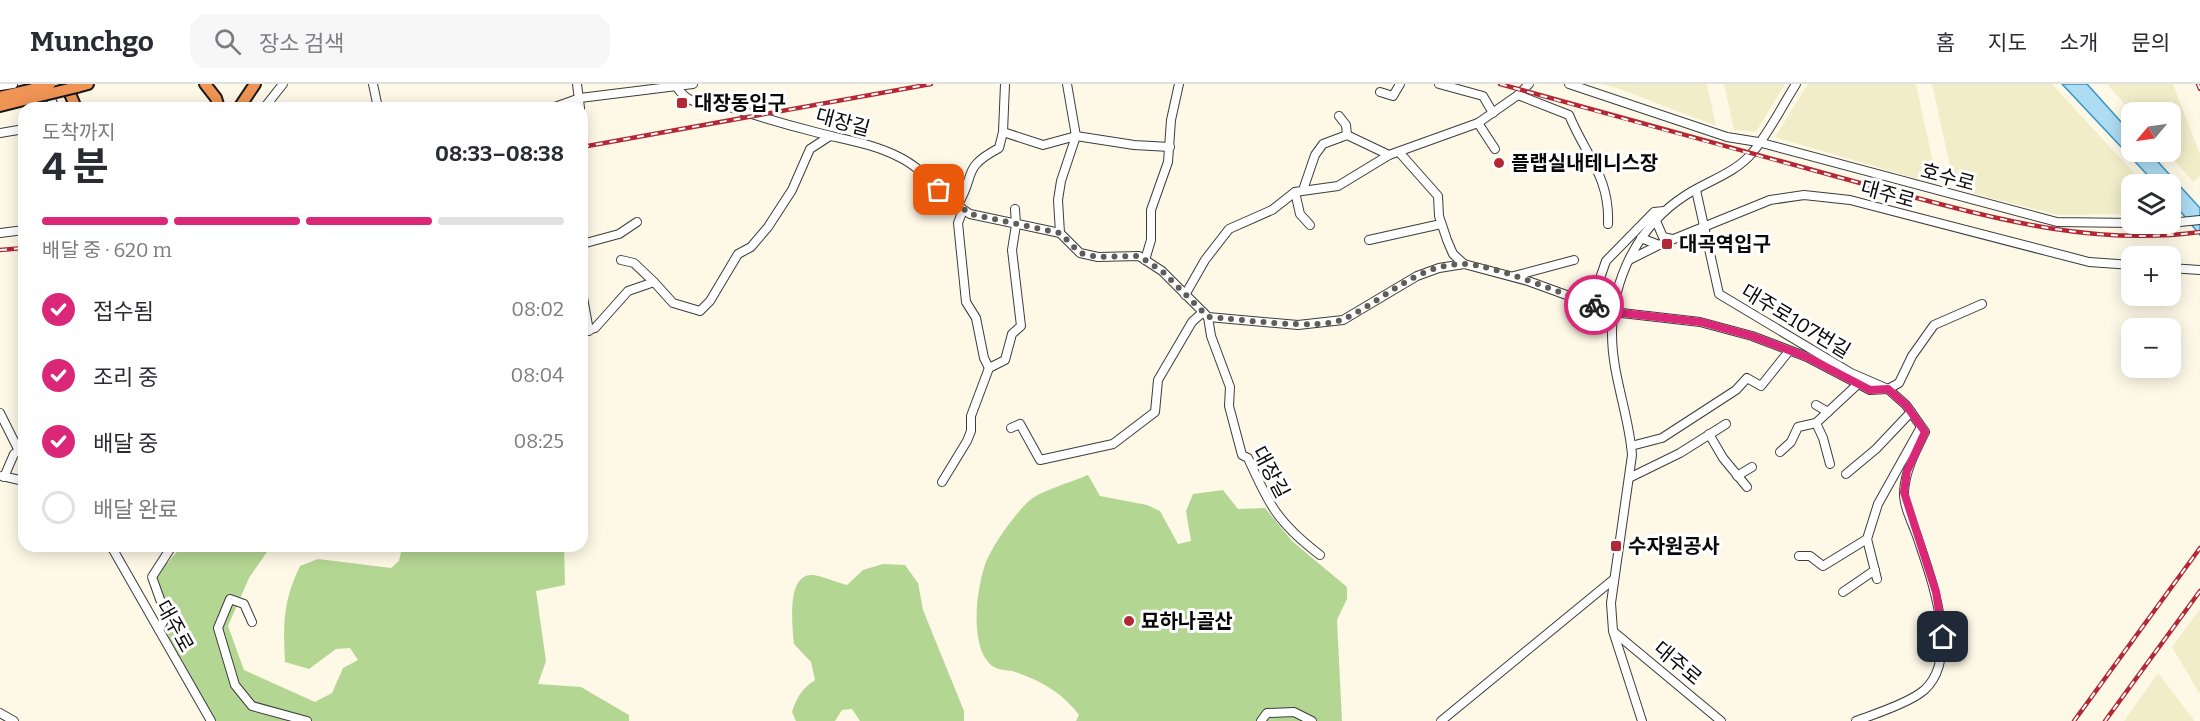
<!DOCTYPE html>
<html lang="ko">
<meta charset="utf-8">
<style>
body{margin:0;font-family:Bitter,"Noto Sans KR",serif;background:#f7f7f7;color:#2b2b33;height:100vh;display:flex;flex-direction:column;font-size:22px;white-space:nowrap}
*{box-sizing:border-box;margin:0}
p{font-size:20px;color:#7c7c81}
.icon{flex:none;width:33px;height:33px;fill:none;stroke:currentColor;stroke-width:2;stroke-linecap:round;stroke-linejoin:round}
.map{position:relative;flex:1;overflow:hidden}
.sheet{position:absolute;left:18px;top:18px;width:570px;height:450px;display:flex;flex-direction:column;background:#fff;border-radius:18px;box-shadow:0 3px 15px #0003}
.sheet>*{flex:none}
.needle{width:39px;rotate:241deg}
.fabs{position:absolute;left:2121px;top:18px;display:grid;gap:12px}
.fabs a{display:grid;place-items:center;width:60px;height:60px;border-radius:12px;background:#fff;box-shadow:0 3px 15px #0003;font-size:30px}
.pin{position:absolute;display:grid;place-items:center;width:51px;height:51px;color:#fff;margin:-26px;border-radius:12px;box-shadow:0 3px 9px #0006}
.courier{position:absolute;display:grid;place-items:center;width:60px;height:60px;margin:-30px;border:4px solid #db2777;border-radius:50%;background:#fff;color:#222;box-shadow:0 2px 8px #0007}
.head em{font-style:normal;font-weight:700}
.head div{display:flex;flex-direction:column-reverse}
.head{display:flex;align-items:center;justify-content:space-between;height:102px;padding:0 24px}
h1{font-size:39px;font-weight:700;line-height:45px}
.bar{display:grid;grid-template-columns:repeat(4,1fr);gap:9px 6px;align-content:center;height:72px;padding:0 24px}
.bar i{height:8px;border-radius:4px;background:#e1e1e2}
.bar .on{background:#db2777}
.bar p{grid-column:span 4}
ol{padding:0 24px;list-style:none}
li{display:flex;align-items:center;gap:18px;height:66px}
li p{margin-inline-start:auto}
li .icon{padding:6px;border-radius:50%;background:#db2777;color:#fff;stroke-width:4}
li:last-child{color:#7c7c81}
li i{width:33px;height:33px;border:3px solid #e1e1e2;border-radius:50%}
header{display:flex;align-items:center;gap:36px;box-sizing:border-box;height:84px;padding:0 30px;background:#fff;border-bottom:2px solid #e1e1e2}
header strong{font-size:28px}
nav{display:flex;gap:33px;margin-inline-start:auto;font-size:21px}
.search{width:420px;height:54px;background:#f7f7f7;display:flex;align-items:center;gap:15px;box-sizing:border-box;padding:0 21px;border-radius:18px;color:#7c7c81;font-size:22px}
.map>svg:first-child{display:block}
.farmland{fill:#f2edc9}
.forest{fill:#b4d693}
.water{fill:#aedcf3;stroke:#3794c7;stroke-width:1.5}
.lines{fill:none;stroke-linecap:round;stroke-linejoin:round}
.minor-casing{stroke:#3c3c3c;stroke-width:10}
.highway-casing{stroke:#1a1a1a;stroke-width:14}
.minor{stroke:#fff;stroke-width:8}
.highway{stroke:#ef9454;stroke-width:10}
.rail-casing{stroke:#b32834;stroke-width:4.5}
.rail{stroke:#fff;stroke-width:2;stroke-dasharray:7;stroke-linecap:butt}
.highway-bridge-casing{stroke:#1a1a1a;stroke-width:14;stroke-linecap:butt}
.highway-bridge{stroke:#ef9454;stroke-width:10}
.done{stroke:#5f5d57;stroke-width:6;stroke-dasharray:0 10.8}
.route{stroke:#db2777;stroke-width:8}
.poi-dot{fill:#b32834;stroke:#fff;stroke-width:2}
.labels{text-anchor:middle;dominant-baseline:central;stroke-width:6;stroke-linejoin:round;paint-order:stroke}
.poi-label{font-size:20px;font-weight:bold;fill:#090909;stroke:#fff;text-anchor:start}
.street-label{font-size:20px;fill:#090909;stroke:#fff}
</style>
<header>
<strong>Munchgo</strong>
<div class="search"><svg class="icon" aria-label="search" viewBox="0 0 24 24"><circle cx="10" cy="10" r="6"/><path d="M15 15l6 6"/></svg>장소 검색</div>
<nav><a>홈</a><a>지도</a><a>소개</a><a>문의</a></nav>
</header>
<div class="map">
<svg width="2200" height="637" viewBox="0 0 2200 637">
<rect width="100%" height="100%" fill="#fef9e7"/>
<!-- farmland -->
<g class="farmland">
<path d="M1601,0H1707L1716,42L1617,4Z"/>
<path d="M1724,0H1785L1756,48L1734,46Z"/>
<path d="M1808,0H1916L1938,101L1775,53Z"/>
<path d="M1932,0H2052L2144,100H2132L2131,130L2058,131L1955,105Z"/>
<path d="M2107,0H2173L2200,70V92L2193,98L2167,68H2170V28H2132Z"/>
<path d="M2200,525V610L2172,563Z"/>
<path d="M2158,589L2194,636V637H2124Z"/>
</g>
<!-- forest -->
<g class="forest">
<path d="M1088,391L1100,412L1147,421L1160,427L1178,460L1191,457L1186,427L1193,410L1223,406L1238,425L1265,424L1292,457L1347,503V515L1337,536L1342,637H1076L1079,631C1062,608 1039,596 1012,587C1006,586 999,586 994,583C969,567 976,509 984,484C989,466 1015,429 1030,416C1043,406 1072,398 1088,391Z"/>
<path d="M182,462H271L249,494L228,542L244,586L315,618L332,609L343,584L358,576L350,564L336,565L309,585L285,578C283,540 283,517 300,482L318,475L391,484L399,477L401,468L395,462H564L565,501L536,507L546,577L538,600L581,603L629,631V637H209L179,583L150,499Z"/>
<path d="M883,480L905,481L918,499L923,526L964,627V637H860L852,625L842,626L835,637H796L792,628C797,612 802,605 815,596L811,578L794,560C793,543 785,488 814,491C825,493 836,498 847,501L863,486Z"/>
</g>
<!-- water -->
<path class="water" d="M2062,0H2087L2131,49L2132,68H2149L2200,124V151L2171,116L2170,100H2156Z"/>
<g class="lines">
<defs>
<g id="minor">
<path d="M373,0L378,24"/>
<path d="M577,0L580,24"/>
<path d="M1439,0L1483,12L1493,29"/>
<path d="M1569,0L1727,53L1758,58L2057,138L2132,139"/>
<path d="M0,2L13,0"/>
<path d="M676,2C692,27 711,16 736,25C763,34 791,42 819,49C846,56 874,60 899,73C926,86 944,114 970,130L1060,149L1080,169L1098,173L1139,172L1162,187L1208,233L1298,241L1343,236L1417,192L1439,184L1464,180L1528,197L1613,228L1700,238L1752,252L1807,273L1870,306L1888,305L1899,299L1912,272L1934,241L1982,220"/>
<path d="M47,6L55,24"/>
<path d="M1380,8L1393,12L1400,0"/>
<path d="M1518,11L1569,31C1586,72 1610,93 1608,140"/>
<path d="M264,24L283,0"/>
<path d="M552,24L580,14L693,0"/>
<path d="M1339,32L1346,41L1347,51"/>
<path d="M1478,39L1495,65"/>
<path d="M1003,48L1043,61L1076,52L1134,61L1170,63"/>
<path d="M0,49L24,45"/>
<path d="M1399,68L1438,112L1439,132L1447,156L1453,170L1464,180"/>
<path d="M1303,106L1315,71L1323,60L1347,51L1389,71"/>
<path d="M1696,106L1719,210L1851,289L1888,305L1906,321L1925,348C1916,366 1905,387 1904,408C1903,422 1914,442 1918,455C1931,494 1964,580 1919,610C1901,622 1877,629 1856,637"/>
<path d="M1295,108L1300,130L1310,141"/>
<path d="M957,122C977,90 960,85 999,64L1003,48L1005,0"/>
<path d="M963,126L958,139L966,218L976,234L984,274L989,284"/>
<path d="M1656,137L1663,153L1672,155"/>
<path d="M2170,139L2200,136"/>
<path d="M0,149L24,146"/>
<path d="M1060,149L1058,116L1061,97L1076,52L1067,0"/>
<path d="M1641,154L1659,161L1770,116L1804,111L1850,116L2089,178L2132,181"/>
<path d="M1369,156L1441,140"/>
<path d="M582,160L619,150L637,138"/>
<path d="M621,176L634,179L654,198"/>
<path d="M1145,176L1151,156V126L1168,78L1171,36L1179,0"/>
<path d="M1629,176L1659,161"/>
<path d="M2170,184L2200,186"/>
<path d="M1514,192L1574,176"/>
<path d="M582,208L589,247"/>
<path d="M1185,211L1205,176L1229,145L1272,126L1295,108L1338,102L1389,71L1478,39L1518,11L1529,0"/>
<path d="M1591,220L1606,177L1654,128L1664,127"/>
<path d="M1208,233L1211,252L1230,303L1229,322L1242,371L1248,374C1269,421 1278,439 1320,471"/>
<path d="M582,248L595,244L628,207L654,198L673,219L700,227L710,217L738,170L751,163L768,143L792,106L810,65L830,52"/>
<path d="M1816,321L1828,328"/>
<path d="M0,329L19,367"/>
<path d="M1816,339L1823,354L1830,380"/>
<path d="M1011,344L1020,340L1040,376L1113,360L1155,328L1158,296L1192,238L1203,228"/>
<path d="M1709,350L1723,374L1747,403"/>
<path d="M1631,362L1662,354L1736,306L1747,294L1761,302L1789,267"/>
<path d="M1780,368L1791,358L1798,343L1816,339L1858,300"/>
<path d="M1846,390L1876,365L1911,328"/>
<path d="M2,392L24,397"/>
<path d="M1737,392L1752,383"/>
<path d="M4,393L14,370L24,363"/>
<path d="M1631,393L1680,369L1726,340"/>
<path d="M942,398L967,357L971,347V332L989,284L1005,276L1012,250L1021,242L1012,166L1016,141L1015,125"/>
<path d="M111,462L211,637"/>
<path d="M1799,472H1810L1823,482L1867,455"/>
<path d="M1877,495L1867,455L1878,420L1921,343"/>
<path d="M1843,508L1875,486"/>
<path d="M252,538L244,520L230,515L218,544L235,601L252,622L307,637"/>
<path d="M159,546L166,532L152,493L172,462"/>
<path d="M1614,548L1721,637"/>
<path d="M0,629L14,637"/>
<path d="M1261,637L1267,629L1294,628L1312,637"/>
<path d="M1441,637L1614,495"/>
<path d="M1642,637L1613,547L1611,519L1632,371C1629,330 1612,292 1612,250C1612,194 1639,141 1686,111C1706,98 1737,88 1752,69C1769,49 1782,22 1796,0"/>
</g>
<g id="highway">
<path d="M66,0L76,24"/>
<path d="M205,0L216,14L219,24"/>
<path d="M77,3L88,0"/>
<path d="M0,13L33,5"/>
<path d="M0,22L36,13"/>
<path d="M239,24L255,0"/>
</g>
</defs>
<!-- minor casing -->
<use href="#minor" class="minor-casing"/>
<!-- highway casing -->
<use href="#highway" class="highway-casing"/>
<!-- minor -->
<use href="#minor" class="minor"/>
<!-- highway -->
<use href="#highway" class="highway"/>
<defs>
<g id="rail">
<path d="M1500,0C1620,34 1740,67 1860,99C1973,128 2082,164 2200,148"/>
<path d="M2198,0L2200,5"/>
<path d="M582,63L931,0"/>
<path d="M0,166L24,164"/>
<path d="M2074,637L2200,464"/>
<path d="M2105,637L2200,507"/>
</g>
</defs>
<!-- rail casing -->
<use href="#rail" class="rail-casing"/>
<!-- rail -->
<use href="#rail" class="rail"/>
<defs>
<g id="highway-bridge">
<path d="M33,5L50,0"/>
<path d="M36,13L77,3"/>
</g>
</defs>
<!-- highway-bridge casing -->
<use href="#highway-bridge" class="highway-bridge-casing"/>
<!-- highway-bridge -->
<use href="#highway-bridge" class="highway-bridge"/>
</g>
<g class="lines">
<!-- done -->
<path class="done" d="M939,106L970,130L1060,149L1080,169L1098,173L1139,172L1162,187L1208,233C1241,235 1317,247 1344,235C1383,217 1417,180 1463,180C1493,180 1563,210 1594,221"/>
<!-- route -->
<path class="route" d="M1594,221L1613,228L1701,238L1752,252L1807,273L1870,306L1888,305L1906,321L1925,348L1907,387L1904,408L1936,508L1943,553"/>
</g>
<!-- markers -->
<g class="poi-dot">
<rect x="676" y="13" width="12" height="12" rx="3"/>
<circle cx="1499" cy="79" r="6"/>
<rect x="1661" y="154" width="12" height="12" rx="3"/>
<rect x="1610" y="456" width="12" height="12" rx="3"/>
<circle cx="1129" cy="537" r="6"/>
</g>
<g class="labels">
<!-- poi labels -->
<g class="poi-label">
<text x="694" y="19">대장동입구</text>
<text x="1511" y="79">플랩실내테니스장</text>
<text x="1679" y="160">대곡역입구</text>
<text x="1628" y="462">수자원공사</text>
<text x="1141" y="537">묘하나골산</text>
</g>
<!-- street labels -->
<g class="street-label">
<text transform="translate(843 38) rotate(15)">대장길</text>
<text transform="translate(1948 93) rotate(15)">호수로</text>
<text transform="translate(1888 110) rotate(15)">대주로</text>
<text transform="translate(1796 237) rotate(31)">대주로107번길</text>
<text transform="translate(1271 388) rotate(62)">대장길</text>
<text transform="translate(175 542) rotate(61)">대주로</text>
<text transform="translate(1678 579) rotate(40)">대주로</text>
</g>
</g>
</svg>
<div class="fabs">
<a><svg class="needle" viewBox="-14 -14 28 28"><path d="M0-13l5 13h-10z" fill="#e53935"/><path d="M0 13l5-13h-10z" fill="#7c7c81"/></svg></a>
<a><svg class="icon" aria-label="layers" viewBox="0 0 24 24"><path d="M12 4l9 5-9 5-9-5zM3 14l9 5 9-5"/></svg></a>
<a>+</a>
<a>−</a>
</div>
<div class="pin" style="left:939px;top:106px;background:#ea580c"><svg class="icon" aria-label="bag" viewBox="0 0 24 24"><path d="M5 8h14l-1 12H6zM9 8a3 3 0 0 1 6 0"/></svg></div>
<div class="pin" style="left:1943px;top:553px;background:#1f2937"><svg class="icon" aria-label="home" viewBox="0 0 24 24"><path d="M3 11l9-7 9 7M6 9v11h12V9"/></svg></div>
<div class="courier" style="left:1594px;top:221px"><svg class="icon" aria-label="bike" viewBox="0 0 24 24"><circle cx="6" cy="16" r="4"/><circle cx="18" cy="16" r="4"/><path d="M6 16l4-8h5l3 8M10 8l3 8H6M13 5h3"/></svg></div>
<section class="sheet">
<div class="head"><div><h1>4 분</h1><p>도착까지</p></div><em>08:33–08:38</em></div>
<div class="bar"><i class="on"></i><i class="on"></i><i class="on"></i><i></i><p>배달 중 · 620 m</p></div>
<ol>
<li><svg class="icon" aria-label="check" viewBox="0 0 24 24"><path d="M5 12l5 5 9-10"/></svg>접수됨<p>08:02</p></li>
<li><svg class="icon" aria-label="check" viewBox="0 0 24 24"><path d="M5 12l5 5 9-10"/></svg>조리 중<p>08:04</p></li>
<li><svg class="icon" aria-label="check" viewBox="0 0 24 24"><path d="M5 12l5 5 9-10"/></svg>배달 중<p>08:25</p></li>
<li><i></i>배달 완료</li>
</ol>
</section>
</div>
